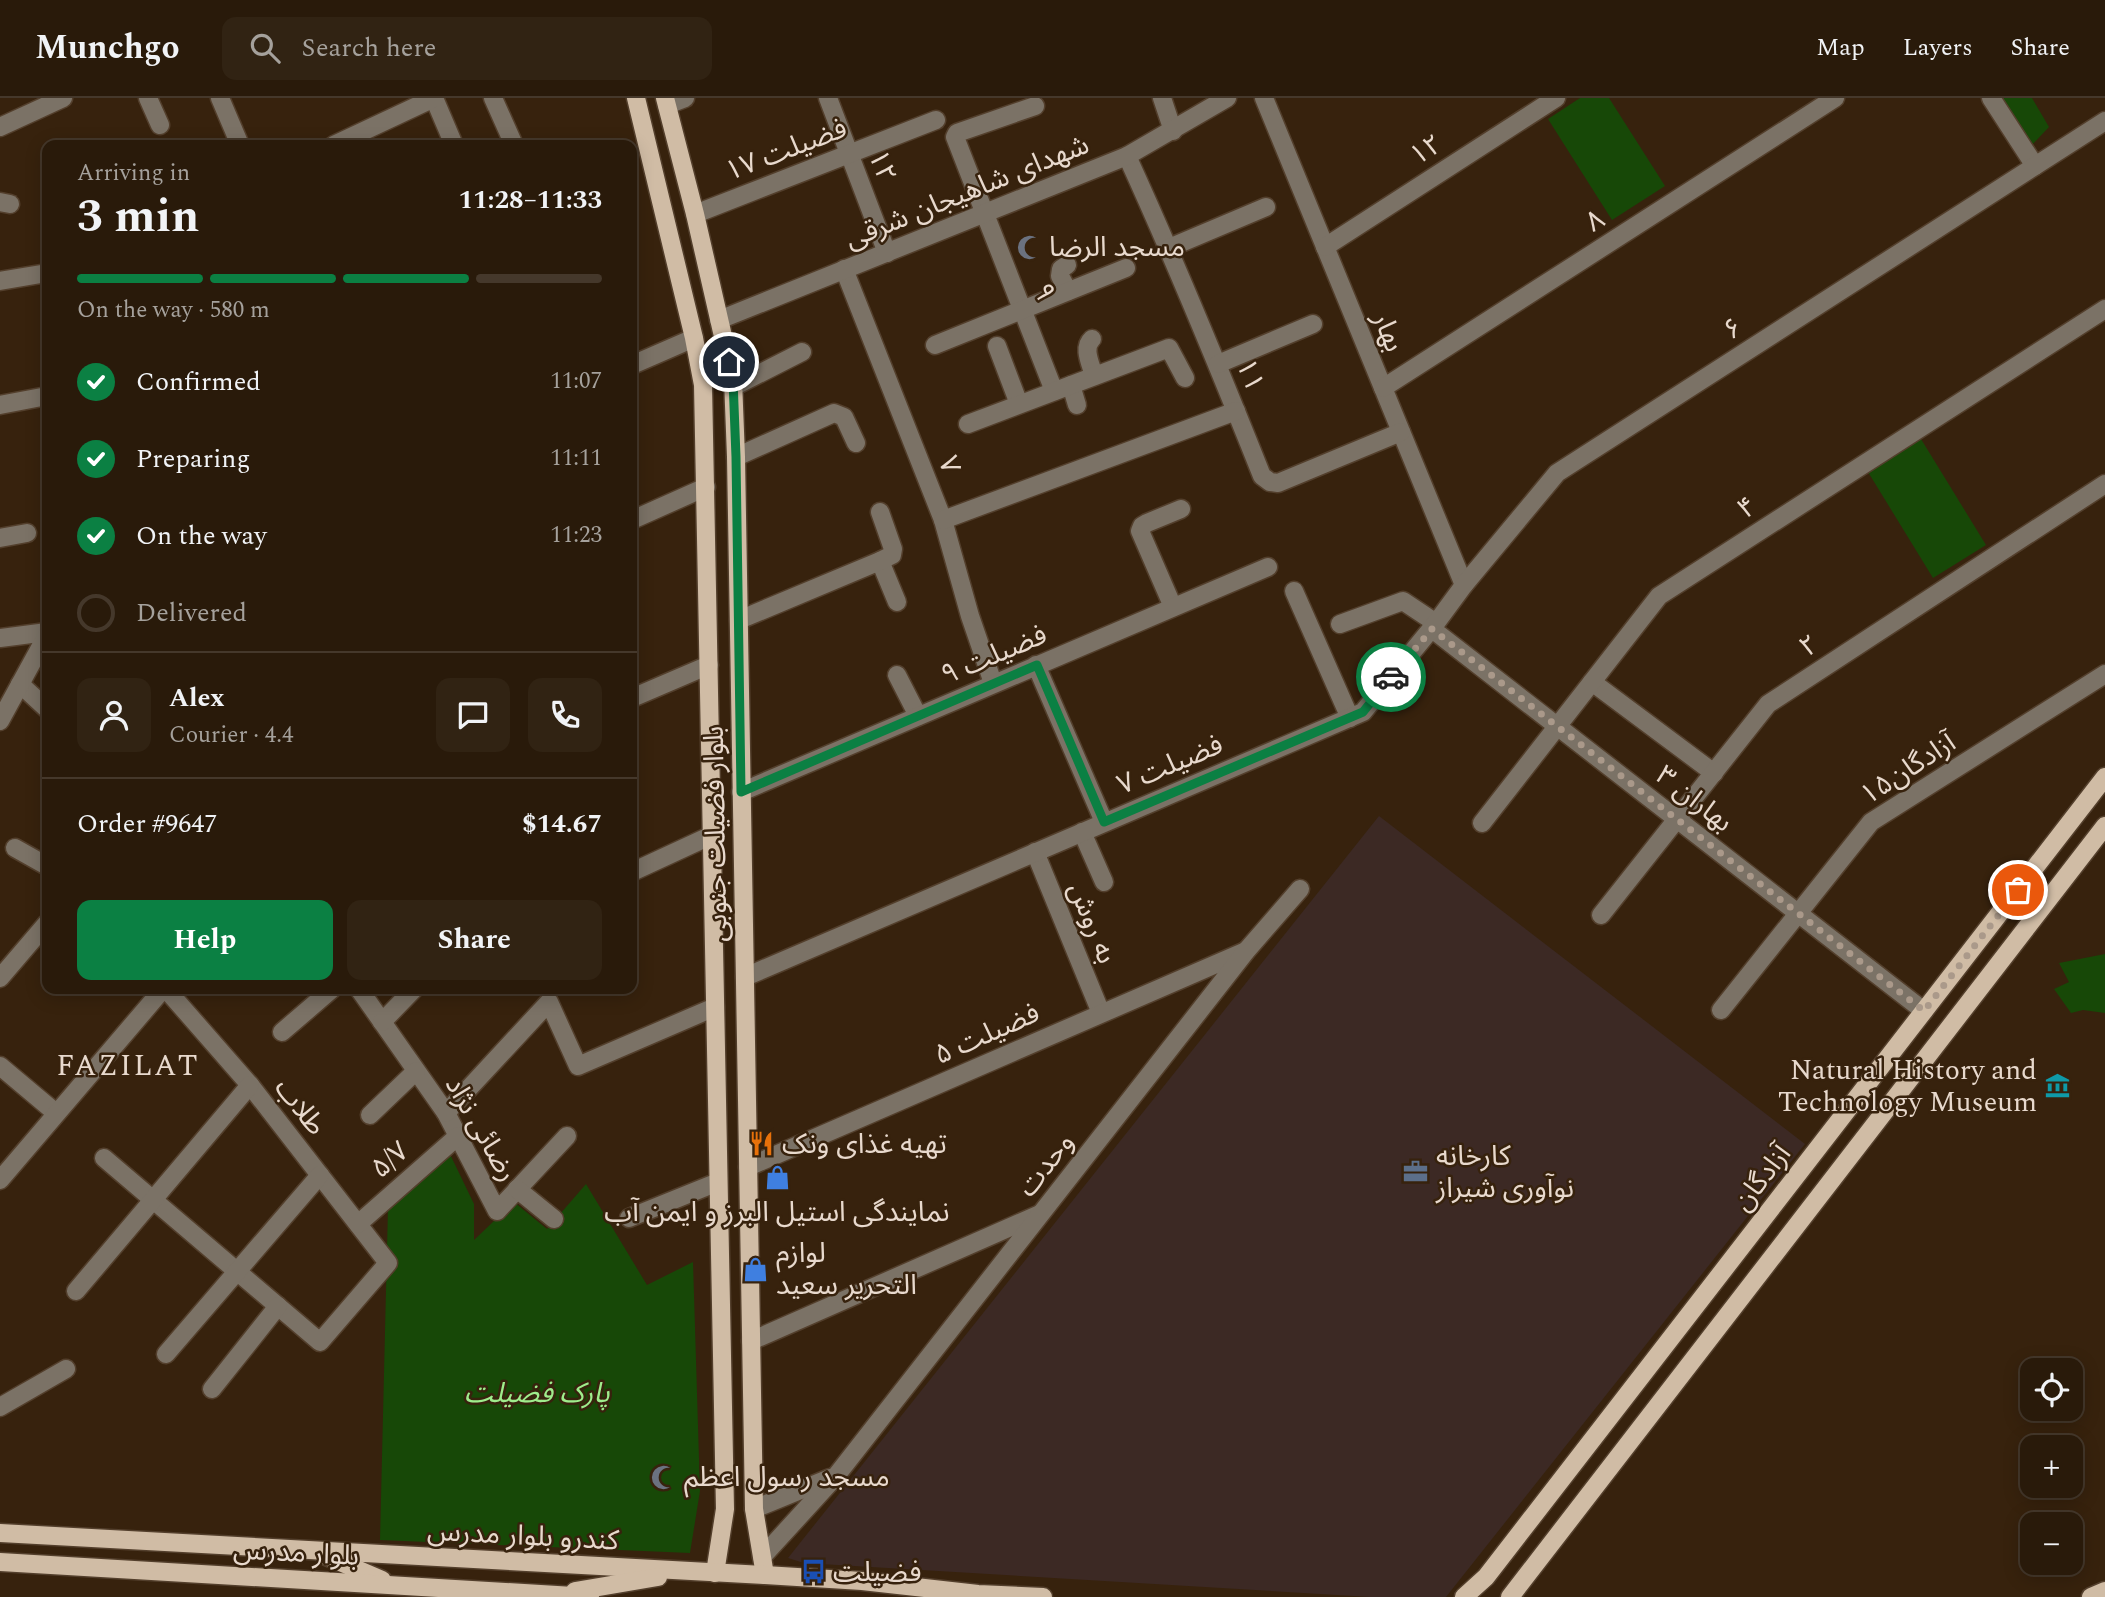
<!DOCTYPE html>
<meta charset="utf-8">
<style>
body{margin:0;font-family:Spectral,"Noto Sans Arabic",serif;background:#312313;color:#f1f3f6;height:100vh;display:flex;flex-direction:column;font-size:26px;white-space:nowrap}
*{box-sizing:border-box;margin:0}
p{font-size:23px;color:#a5a19c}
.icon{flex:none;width:38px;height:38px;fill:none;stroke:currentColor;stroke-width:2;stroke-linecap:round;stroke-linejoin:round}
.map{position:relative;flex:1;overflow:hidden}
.details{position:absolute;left:42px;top:42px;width:595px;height:854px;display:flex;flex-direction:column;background:#291a0a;border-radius:14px;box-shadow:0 4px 18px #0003,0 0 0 2px #45382b}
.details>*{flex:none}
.fabs{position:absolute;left:2020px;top:1260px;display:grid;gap:14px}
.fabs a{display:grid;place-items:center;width:63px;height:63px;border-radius:14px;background:#291a0a;box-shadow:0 4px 18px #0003,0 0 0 2px #45382b;font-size:35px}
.pin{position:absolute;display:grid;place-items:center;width:60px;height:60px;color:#fff;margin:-30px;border:4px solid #fff;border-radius:50%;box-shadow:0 2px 7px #0007}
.courier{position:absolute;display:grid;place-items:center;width:70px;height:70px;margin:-35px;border:5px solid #0b8043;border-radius:50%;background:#fff;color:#222;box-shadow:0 2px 9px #0007}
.summary em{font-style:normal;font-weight:700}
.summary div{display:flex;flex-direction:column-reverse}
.summary{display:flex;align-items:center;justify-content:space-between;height:119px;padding:0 35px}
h1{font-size:46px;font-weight:700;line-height:52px}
.bar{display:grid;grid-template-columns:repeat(4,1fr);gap:10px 7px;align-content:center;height:84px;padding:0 35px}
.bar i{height:9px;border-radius:5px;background:#45382b}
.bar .selected{background:#0b8043}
.bar p{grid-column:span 4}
.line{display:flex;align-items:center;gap:18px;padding:0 35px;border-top:2px solid #45382b}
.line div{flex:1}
.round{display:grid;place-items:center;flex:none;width:74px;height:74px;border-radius:14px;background:#312313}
ol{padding:0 35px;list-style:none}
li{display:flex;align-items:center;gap:21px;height:77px}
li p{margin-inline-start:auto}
li .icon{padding:7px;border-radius:50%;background:#0b8043;color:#fff;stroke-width:4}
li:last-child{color:#a5a19c}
li i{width:38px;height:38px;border:4px solid #45382b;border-radius:50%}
.action{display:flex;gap:14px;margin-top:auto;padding:14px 35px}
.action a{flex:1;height:80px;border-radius:14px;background:#0b8043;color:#fff;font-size:28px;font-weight:700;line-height:80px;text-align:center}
.action a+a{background:#312313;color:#f1f3f6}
header{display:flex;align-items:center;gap:42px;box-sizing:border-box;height:98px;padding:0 35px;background:#291a0a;border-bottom:2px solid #45382b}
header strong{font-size:33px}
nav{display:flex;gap:38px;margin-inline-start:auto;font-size:24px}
.search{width:490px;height:63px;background:#312313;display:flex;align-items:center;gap:18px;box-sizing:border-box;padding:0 24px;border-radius:14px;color:#a5a19c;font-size:26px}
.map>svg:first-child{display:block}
.industrial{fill:#3c2924}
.green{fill:#174807}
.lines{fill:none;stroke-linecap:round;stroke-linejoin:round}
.minor-casing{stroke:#533f2c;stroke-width:21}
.major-casing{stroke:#533f2c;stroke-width:21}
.minor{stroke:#7b7266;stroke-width:18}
.major{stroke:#d0bca5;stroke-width:18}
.done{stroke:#aa998a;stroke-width:7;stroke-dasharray:0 12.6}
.route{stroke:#0b8043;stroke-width:9}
.labels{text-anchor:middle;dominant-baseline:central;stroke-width:5;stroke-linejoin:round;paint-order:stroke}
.street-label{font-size:28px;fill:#e8d9cd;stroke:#37220d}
.poi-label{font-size:28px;fill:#e8d9cd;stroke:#37220d;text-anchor:start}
.park-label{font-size:28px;font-style:italic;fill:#9fed8c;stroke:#37220d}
.neighbourhood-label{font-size:30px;letter-spacing:2px;fill:#e8d9cd;stroke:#37220d}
</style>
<header>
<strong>Munchgo</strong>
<div class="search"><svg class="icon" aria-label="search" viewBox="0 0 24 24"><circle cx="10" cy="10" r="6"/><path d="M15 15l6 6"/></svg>Search here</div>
<nav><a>Map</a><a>Layers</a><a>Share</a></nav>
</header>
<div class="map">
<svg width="2105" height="1499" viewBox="0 0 2105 1499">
<rect width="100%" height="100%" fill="#37220d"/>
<!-- industrial -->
<path class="industrial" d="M1379,718L1805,1046L1446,1499H1370L804,1465L788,1460Z"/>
<!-- green -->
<g class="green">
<path d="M1580,0H1609L1665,88L1612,122L1548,21Z"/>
<path d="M2002,0H2032L2049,29L2032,47Z"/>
<path d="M1921,341L1986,447L1933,480L1868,374Z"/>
<path d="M2105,856V915L2083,912L2071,915L2054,891L2069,884L2059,865Z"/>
<path d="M448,1052L474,1106V1142L514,1104L547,1131L586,1086L647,1187L693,1164L700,1393L690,1455L380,1442L388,1109Z"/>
</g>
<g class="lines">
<defs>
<g id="minor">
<path d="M148,0L160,27"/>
<path d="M220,0L240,47"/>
<path d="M434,0L454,47"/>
<path d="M493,0L514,47"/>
<path d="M828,0L887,155"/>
<path d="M1162,0L1173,33"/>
<path d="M1264,0L1464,487"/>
<path d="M1991,0L2035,68"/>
<path d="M667,7L685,0"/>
<path d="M1035,8L957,35L955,39L1054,293"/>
<path d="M0,29L63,0"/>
<path d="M334,47L434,0"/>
<path d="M1127,58C1175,163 1219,270 1262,378L1270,384L1278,385L1401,334"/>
<path d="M0,104L10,106"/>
<path d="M695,116L936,22"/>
<path d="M1325,149L1556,0"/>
<path d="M1169,150L1266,109"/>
<path d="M1067,167L1061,171L1060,178L1068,193"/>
<path d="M844,171L943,422L970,518L993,585"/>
<path d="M0,183L47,175"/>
<path d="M719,222L1127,58L1227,0"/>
<path d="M1092,241C1082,250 1091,266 1094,278"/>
<path d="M935,247L1126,170"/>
<path d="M997,248L1019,306"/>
<path d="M1218,266L1313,226"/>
<path d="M632,267L694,240"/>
<path d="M1071,287L1077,307"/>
<path d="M733,289L802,254"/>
<path d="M1383,290L1835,0"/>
<path d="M0,307L47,298"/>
<path d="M968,326L1169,250L1185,280"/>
<path d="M736,359L834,315L844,319L856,345"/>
<path d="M632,422L706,389"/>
<path d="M943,422L1236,313"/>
<path d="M0,440L27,435"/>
<path d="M880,463L897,504"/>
<path d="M1294,493L1350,620"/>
<path d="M1173,509L1140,433L1142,428L1147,425L1181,411"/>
<path d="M739,522L880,463L892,457L893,451L880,414"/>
<path d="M1340,526L1403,503L1436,525"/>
<path d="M1432,531L1924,913"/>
<path d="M0,540L47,534"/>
<path d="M1036,567L1104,724"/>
<path d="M897,577L918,618"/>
<path d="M1592,584L1714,675"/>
<path d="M20,586L47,611"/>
<path d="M632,600L709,567"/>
<path d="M0,623L47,537"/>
<path d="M741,694L1268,469"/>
<path d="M1482,725L1659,498L2105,211"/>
<path d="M1082,734L1104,784"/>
<path d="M15,750L47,768"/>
<path d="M1035,754L1101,915"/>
<path d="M632,774L712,737"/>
<path d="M1601,817L1768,606L2105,386"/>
<path d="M745,879L1363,614L1436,525L1464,487L1557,375L2105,23"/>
<path d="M0,880L47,825"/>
<path d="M359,891L446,1015L497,1113L567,1038"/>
<path d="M1721,912L1871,724L2105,576"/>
<path d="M382,924L414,891"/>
<path d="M282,934L332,891"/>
<path d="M0,968L56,1015"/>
<path d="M446,1015L549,904L578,968L715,909"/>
<path d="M370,1017L416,973"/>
<path d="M104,1060L320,1244L388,1165L250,987L166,891"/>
<path d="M748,1069L1246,853"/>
<path d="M0,1082L163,891"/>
<path d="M517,1091L554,1121"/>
<path d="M629,1120L718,1084"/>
<path d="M358,1126L458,1038"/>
<path d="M76,1193L250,987"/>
<path d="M751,1243L1040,1116"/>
<path d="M166,1256L320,1077"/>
<path d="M212,1291L278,1208"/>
<path d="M0,1309L66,1271"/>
<path d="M754,1411L830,1380"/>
<path d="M762,1459L836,1378L1247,852L1300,791"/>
</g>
<g id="major">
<path d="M636,0L694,240L703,287L725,1411L715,1475"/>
<path d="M665,0L695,116L733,282L736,359L754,1411L765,1477"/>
<path d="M0,1435L765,1477L862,1483L978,1496L1043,1499"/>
<path d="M324,1457L382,1482"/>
<path d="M0,1464L590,1499"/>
<path d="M575,1493L658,1479"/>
<path d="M1464,1499L1486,1479L2105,679"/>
<path d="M1510,1499L2105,728"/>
<path d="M2091,1499L2105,1493"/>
</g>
</defs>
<!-- minor casing -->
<use href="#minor" class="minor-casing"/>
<!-- major casing -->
<use href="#major" class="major-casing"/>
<!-- minor -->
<use href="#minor" class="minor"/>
<!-- major -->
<use href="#major" class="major"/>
</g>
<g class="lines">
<!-- done -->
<path class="done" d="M1391,579L1432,531L1924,913L2018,792"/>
<!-- route -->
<path class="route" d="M729,264L733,282L736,359L741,694L1037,567L1104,724L1363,614L1391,579"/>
</g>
<!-- icons -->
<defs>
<symbol id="mosque-bare" viewBox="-9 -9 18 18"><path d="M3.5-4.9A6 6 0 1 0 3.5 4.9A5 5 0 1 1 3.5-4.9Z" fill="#6b7280" stroke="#37220d" stroke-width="2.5" paint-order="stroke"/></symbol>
<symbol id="museum-bare" viewBox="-9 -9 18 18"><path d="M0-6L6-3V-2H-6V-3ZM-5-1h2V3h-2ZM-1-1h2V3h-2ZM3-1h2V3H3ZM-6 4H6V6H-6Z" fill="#0f9aa8" stroke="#37220d" stroke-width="2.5" paint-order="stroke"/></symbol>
<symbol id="restaurant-bare" viewBox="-9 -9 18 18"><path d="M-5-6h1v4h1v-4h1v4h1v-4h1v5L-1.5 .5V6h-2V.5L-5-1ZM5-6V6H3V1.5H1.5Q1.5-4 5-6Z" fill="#e8710a" stroke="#37220d" stroke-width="2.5" paint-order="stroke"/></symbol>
<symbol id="office-bare" viewBox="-9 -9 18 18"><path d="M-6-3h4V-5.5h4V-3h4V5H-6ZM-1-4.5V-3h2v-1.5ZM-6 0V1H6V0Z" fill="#5c6f8a" stroke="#37220d" stroke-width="2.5" paint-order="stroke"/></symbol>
<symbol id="shop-bare" viewBox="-9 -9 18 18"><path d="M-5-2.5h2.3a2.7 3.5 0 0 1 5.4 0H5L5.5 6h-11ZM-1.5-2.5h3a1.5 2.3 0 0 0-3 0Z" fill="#3f7fe0" stroke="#37220d" stroke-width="2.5" paint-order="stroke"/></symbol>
<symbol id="bus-bare" viewBox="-9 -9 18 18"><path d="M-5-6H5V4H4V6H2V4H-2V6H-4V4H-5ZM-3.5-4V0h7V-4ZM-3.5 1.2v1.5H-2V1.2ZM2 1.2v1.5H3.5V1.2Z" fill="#1a4fb4" stroke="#37220d" stroke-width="2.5" paint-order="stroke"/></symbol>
</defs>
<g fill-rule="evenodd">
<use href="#mosque-bare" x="1012" y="132" width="35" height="35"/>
<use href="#museum-bare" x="2040" y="970" width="35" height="35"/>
<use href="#restaurant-bare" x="744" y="1028" width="35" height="35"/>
<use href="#office-bare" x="1398" y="1056" width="35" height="35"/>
<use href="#shop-bare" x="760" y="1062" width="35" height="35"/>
<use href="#shop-bare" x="738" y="1154" width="35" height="35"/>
<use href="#mosque-bare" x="646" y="1362" width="35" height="35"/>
<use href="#bus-bare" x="796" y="1456" width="35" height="35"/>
</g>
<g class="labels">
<!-- street labels -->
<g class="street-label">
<text transform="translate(786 52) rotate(-21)">فضیلت ۱۷</text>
<text transform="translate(1426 52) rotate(-33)">۱۲</text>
<text transform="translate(882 68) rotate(69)">۱۲</text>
<text transform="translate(967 94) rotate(-22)">شهدای شاهیجان شرقی</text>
<text transform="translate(1595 123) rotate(-33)">۸</text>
<text transform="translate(1044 194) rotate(68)">۹</text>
<text transform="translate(1733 231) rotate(-33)">۶</text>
<text transform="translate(1388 234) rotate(68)">بهار</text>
<text transform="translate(1250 277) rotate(68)">۱۱</text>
<text transform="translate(949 367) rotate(69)">۷</text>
<text transform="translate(1747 410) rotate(-33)">۴</text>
<text transform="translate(1809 548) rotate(-33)">۲</text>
<text transform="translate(994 557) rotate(-23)">فضیلت ۹</text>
<text transform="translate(1170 667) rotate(-23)">فضیلت ۷</text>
<text transform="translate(1908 671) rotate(-33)">آزادگان۱۵</text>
<text transform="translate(1694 701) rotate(38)">بهاران ۳</text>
<text transform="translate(716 736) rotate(-91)">بلوار فضیلت جنوبی</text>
<text transform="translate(1092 825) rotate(68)">به روش</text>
<text transform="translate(987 936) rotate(-24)">فضیلت ۵</text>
<text transform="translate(300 1009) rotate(52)">طلاب</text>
<text transform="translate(481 1031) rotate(60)">رضائی نژاد</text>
<text transform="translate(390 1062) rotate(-41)">۵/۷</text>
<text transform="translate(1046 1067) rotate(-52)">وحدت</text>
<text transform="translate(1762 1080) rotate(-52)">آزادگان</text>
<text transform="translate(523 1438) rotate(3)">کندرو بلوار مدرس</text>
<text transform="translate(296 1455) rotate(3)">بلوار مدرس</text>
</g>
<!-- poi labels -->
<g class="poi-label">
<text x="1049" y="149">مسجد الرضا</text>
<text x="2037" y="972" text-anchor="end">Natural History and<tspan x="2037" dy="32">Technology Museum</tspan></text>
<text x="782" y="1046">تهیه غذای ونک</text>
<text x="1436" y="1058">کارخانه<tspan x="1436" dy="32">نوآوری شیراز</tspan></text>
<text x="777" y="1114" text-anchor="middle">نمایندگی استيل البرز و ایمن آب</text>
<text x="776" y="1155">لوازم<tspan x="776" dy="32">التحریر سعید</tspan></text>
<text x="684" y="1379">مسجد رسول اعظم</text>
<text x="833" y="1474">فضیلت</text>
</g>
<!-- park labels -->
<g class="park-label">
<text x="537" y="1295">پارک فضیلت</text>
</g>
<!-- neighbourhood labels -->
<g class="neighbourhood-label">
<text x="128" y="968">FAZILAT</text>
</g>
</g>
</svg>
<div class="fabs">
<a><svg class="icon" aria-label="locate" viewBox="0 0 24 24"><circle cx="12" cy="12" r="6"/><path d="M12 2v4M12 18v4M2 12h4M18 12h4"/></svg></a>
<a>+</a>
<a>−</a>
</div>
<div class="pin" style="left:2018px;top:792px;background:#ea580c"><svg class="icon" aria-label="bag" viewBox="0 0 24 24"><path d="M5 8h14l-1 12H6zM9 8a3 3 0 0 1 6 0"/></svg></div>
<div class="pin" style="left:729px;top:264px;background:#1f2937"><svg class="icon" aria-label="home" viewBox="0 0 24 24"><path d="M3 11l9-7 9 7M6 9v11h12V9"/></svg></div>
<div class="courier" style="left:1391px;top:579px"><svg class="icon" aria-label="car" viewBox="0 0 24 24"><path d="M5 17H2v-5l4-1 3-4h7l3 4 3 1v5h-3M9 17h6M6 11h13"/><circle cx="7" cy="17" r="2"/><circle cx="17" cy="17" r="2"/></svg></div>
<section class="details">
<div class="summary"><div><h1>3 min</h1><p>Arriving in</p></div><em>11:28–11:33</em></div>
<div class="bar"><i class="selected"></i><i class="selected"></i><i class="selected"></i><i></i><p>On the way · 580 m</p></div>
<ol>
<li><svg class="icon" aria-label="check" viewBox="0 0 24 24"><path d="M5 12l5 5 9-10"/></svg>Confirmed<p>11:07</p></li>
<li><svg class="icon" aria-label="check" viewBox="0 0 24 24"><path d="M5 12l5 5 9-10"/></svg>Preparing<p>11:11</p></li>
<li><svg class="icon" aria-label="check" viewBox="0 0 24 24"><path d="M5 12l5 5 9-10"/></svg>On the way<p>11:23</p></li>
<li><i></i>Delivered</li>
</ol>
<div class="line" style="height:126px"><a class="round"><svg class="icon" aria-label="person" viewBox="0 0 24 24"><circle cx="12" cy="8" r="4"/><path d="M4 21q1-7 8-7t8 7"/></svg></a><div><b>Alex</b><p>Courier · 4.4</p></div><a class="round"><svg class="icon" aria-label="chat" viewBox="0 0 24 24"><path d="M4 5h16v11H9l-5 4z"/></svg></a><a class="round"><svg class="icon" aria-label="phone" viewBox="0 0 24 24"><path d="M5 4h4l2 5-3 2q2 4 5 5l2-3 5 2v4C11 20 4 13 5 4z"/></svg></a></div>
<div class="line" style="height:91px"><div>Order #9647</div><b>$14.67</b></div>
<div class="action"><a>Help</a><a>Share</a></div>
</section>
</div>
